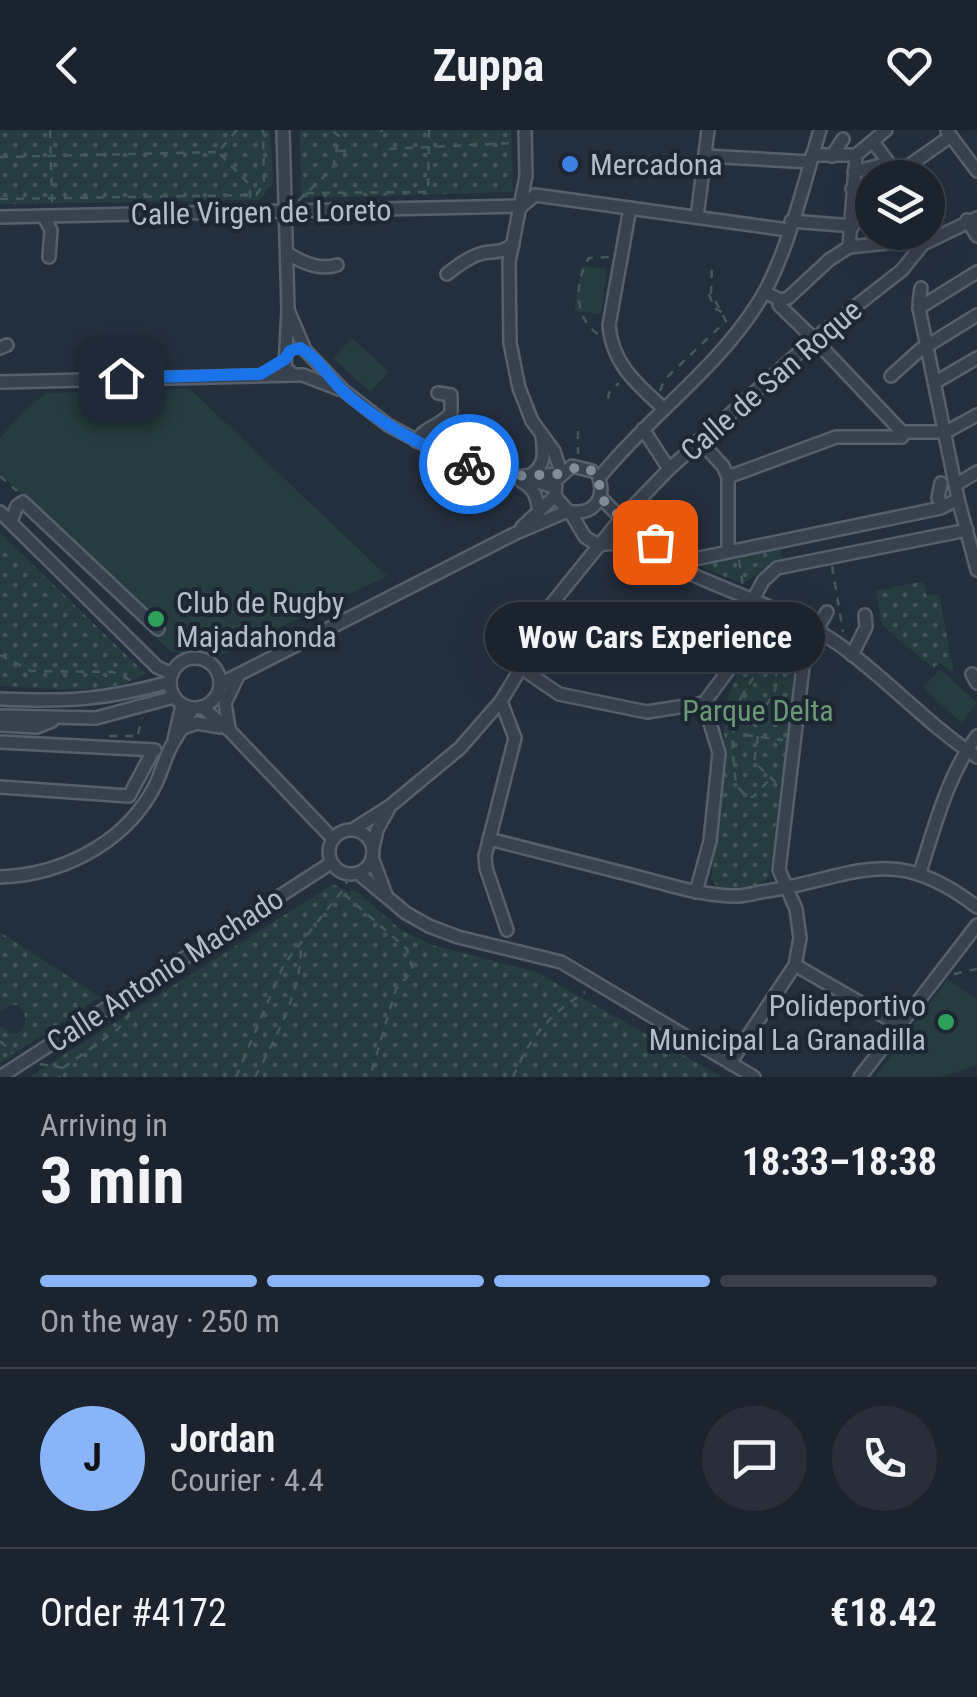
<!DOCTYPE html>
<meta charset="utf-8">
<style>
body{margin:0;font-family:"Roboto Condensed",sans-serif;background:#282f3a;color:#f1f3f6;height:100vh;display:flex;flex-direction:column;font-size:38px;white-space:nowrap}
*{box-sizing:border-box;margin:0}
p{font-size:32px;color:#a0a4aa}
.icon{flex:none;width:55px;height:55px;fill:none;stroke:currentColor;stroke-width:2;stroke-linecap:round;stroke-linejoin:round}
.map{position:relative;height:947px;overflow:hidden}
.details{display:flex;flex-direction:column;background:#1b232e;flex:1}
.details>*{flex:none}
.fabs{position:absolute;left:855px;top:30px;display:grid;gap:20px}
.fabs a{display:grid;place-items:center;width:90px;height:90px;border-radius:50%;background:#1b232e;box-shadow:0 10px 40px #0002,0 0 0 2px #39404a;font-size:50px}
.pin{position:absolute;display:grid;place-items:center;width:85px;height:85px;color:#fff;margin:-42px;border-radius:20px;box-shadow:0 5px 15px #0006}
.courier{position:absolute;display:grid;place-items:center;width:100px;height:100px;margin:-50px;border:8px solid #1a73e8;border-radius:50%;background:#fff;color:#222;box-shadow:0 2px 12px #0007}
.bubble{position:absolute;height:70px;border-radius:35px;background:#1b232e;box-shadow:0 10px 40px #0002,0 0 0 2px #39404a;font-size:32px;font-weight:700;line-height:70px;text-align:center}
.overview em{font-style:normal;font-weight:700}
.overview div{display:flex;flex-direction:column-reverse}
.overview{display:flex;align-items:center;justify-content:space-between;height:170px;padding:0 40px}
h1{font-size:65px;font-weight:700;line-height:75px}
.bar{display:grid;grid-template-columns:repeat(4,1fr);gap:15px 10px;align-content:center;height:120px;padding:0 40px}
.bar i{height:12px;border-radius:8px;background:#39404a}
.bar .active{background:#8ab4f8}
.bar p{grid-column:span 4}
.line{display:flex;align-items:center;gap:25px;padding:0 40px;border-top:2px solid #39404a}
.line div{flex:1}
.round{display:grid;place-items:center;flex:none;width:105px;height:105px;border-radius:52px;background:#282f3a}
header{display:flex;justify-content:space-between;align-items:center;height:130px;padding:0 40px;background:#1b232e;font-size:45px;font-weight:700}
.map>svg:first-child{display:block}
.green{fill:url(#green-dots)}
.pitch{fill:#263c3f}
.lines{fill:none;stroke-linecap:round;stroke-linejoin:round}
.minor-casing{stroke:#565f6c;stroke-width:16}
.path{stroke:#44595c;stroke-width:2.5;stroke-dasharray:8 8;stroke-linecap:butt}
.minor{stroke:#38414e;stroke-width:11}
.done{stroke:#828b98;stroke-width:10;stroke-dasharray:0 18}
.route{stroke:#1a73e8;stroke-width:12}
.shop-dot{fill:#3f7fe0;stroke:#1d2633;stroke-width:4}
.leisure-dot{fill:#2e9e5b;stroke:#1d2633;stroke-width:4}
.labels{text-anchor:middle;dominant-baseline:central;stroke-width:8;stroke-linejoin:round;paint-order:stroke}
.poi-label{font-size:30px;fill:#b4bcc9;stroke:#1d2633;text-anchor:start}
.street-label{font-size:30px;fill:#b4bcc9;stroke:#1d2633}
.park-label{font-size:30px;fill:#6b9a76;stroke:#1d2633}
</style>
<header><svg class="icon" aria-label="back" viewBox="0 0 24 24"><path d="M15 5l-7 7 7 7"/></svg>Zuppa<svg class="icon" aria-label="heart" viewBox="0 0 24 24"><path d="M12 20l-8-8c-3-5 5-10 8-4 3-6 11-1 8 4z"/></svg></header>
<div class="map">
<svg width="977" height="947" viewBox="0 0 977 947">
<defs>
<pattern id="green-dots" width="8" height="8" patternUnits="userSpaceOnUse" patternTransform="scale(2.5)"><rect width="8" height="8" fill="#263c3f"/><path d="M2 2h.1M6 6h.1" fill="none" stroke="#435659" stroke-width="1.8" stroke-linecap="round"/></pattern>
</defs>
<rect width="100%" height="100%" fill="#242f3e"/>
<!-- green -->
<g class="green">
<path d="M0,0H270L273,53L259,70L0,74Z"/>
<path d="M300,0H511L513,62L301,68Z"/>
<path d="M0,403L145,543C117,568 37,557 0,556Z"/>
<path d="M780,415L783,432C766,433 757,446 742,454L698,435Z"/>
<path d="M923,451L927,466L939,464L954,544L940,533L933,538L882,495L876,461Z"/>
<path d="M758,490L788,501L800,510L769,747C756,761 735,758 718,757L711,749L726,626L722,582Z"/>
<path d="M333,754L349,762L354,759L401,800L432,815L536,842L722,947H29Z"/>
<path d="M0,802L100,867L0,933V896C34,926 33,852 0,882Z"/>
</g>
<!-- pitch -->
<g class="pitch">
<path d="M582,136L607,139L601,184L574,181Z"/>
<path d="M352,208L389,242L370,262L333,228Z"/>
<path d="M190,259L387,446L218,527C202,522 185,526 170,521L24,380L30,373L0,343V308L22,283L46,263Z"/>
<path d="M940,539L977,573L961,593L923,557Z"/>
<path d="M948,849L977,870V935L941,947H875Z"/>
</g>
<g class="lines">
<defs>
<g id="minor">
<path d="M283,0L288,180L285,237L293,245H303L339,259"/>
<path d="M525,0L526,46L509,132L510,213L519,258L532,291L554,321L561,343"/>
<path d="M947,1L977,41"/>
<path d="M874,13L894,40"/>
<path d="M812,25H856L886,0"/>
<path d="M706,26L810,32"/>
<path d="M832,26L843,9"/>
<path d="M854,42L884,34"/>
<path d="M887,48L897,44L951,6"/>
<path d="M852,59L872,52"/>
<path d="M522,76L535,65L788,100"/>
<path d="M630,78L609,195C612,234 637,254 664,279"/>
<path d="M0,87L522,76"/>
<path d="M44,87L51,100L49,127"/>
<path d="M697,87L708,0"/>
<path d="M967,90L977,106"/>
<path d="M791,91L853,96"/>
<path d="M849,117L856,25"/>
<path d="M287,123C301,132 319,141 337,135"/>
<path d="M447,144C457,136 470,126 483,123C495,121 503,123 513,114"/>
<path d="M765,162L780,170L788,168L829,130L849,117L916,110L923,114"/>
<path d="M919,173L921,158"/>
<path d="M779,175L813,208"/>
<path d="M919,178L958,369L977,440"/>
<path d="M919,178L977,142"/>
<path d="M288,180L305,220L343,260L388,295L440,323L554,357"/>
<path d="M814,209L902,302"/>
<path d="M927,216L977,185"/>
<path d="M0,218L7,215"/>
<path d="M891,246L921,219"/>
<path d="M0,252L293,245"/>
<path d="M936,252L977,228"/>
<path d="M643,299L669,339"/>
<path d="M699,310L723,336L728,347V421"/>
<path d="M416,311C427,295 440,297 451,283V265L438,263"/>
<path d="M531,345C546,334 544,324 542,307"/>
<path d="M524,346L560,344"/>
<path d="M728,347L836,307H902V302H946L977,285"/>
<path d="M521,351C535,359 537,367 539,383"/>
<path d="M941,353L938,368L943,376"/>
<path d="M957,354L977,342"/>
<path d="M600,367L639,406L642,415"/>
<path d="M568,381C591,386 606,371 599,348C648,287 716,240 758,173C786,130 805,50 820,0"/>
<path d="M568,381L555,366L556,350L572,336L592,341"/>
<path d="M0,382L157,537L172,544"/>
<path d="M570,382L585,407L598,415C641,407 654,426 689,443C739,466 796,483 841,516C888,550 928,595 977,627"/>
<path d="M11,392L17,376L23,372L158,499"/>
<path d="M522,397L555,366"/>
<path d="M647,418L655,413L685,431L941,378L958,369"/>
<path d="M753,470L763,451L777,438L967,400"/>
<path d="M852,525L866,497L865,485"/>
<circle cx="195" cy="553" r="25"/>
<path d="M521,538L559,564L647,582L704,573"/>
<path d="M972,544L977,553"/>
<path d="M220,554L514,404L568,381"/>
<path d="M0,569C67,572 105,570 170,552"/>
<path d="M501,571L515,608L485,726L486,738L507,800"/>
<path d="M202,577L230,601L333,709"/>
<path d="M0,586L96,588L174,567"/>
<path d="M0,595L37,597L52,591"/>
<path d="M183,598L197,593L221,597"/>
<path d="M229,598L225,573L238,546"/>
<path d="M174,610L182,575"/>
<path d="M0,612L155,620"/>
<path d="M0,657L129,666L153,621"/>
<circle cx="351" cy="722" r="22"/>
<path d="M352,700L390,676L460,618L501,571L521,538L538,491L618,392L669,339L814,209L902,140L923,114L977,88"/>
<path d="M489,709C537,721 584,733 631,745C666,754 701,766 737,766C747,766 757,762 767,761C858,746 893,712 977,777"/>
<path d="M373,718L377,700L388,680"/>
<path d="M372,727L386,765"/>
<path d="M920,742C935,696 948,644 977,606"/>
<path d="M358,743L406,783L429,796L458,807L561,832L754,947"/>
<path d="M0,747C59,745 120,716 151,663C161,647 164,628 173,613C180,601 187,591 192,578"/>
<path d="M696,762L710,711L719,623L704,573L733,534L759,474"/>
<path d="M795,835L899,895"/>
<path d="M730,933L795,835L800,808L796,779L779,740L805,520L827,482"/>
<path d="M0,947L331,733"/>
<path d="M860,947L977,795"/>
</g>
</defs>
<!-- minor casing -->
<use href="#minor" class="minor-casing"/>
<!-- path -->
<g class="path">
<path d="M50,0L52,73"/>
<path d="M237,0L218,22L250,55V72"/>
<path d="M381,2L382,0"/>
<path d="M389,19L512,13"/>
<path d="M338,21H351"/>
<path d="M0,27L218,22"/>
<path d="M306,63L428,62L429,0"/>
<path d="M0,69L256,65L264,54L263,0"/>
<path d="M298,71L333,38L339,6L331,0"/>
<path d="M709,164L714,178L722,182"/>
<path d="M598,204C574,189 574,151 589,128L610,127"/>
<path d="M660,261L664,250L726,191L711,163L712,136"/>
<path d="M608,269L609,263L619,253"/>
<path d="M578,301V324"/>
<path d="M0,346L17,361"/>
<path d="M739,430L743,456"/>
<path d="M832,436L843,502"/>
<path d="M0,525L31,541L114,542L132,551"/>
<path d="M767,531L774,494"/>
<circle cx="767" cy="537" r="6"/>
<path d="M762,534L743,564L746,571L757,577L767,574C775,562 781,550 773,536"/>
<path d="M743,564C728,590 733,626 736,655L746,666L753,667L771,648"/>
<path d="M138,604L142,588"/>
<path d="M745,605L783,610"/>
<path d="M109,606H138"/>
<path d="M758,606L754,632L777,654"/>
<path d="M344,764L407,819L413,840L396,859L370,947"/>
<path d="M954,844L977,839"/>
<path d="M0,911L13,923"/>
<path d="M40,934L63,938L59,947"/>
<path d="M63,938L118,899L129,885L128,877"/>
<path d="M236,947L284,834L342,761L350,746"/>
<path d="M255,947C274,912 306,852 300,812"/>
<path d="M513,947C531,905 548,886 585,862"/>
</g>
<!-- minor -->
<use href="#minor" class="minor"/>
</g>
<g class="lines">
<!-- done -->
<path class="done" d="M469,334L514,346L560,344L580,336L592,341L599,348L600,367L639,406L647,418L655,412"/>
<!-- route -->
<path class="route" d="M121,248L260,244L285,229L290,221L300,218C317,227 330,249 345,263C382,295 424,318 469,334"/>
</g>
<!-- markers -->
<circle class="shop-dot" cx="570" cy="34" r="10"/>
<g class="leisure-dot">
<circle cx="156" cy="489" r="10"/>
<circle cx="946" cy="892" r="10"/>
</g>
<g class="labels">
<!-- poi labels -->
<g class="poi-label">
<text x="590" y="34">Mercadona</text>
<text x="176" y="472">Club de Rugby<tspan x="176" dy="34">Majadahonda</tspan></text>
<text x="926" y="875" text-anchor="end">Polideportivo<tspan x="926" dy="34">Municipal La Granadilla</tspan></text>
</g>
<!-- street labels -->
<g class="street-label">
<text transform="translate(261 82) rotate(-1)">Calle Virgen de Loreto</text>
<text transform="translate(771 250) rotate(-41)">Calle de San Roque</text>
<text transform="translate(165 840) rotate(-33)">Calle Antonio Machado</text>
</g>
<!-- park labels -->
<g class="park-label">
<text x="758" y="580">Parque Delta</text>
</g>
</g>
</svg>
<div class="fabs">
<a><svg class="icon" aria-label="layers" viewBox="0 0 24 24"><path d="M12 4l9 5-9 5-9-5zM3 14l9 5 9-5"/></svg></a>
</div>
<div class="pin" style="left:655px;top:412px;background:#ea580c"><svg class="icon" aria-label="bag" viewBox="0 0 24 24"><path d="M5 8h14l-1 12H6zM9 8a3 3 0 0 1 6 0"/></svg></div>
<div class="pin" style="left:121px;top:248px;background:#1f2937"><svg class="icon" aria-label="home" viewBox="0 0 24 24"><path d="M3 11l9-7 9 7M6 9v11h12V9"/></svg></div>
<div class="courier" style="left:469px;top:334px"><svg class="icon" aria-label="bike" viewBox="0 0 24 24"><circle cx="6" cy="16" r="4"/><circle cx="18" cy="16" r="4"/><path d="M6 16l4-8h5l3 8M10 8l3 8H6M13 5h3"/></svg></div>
<div class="bubble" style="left:485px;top:472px;width:340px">Wow Cars Experience</div>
</div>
<section class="details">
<div class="overview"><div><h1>3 min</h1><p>Arriving in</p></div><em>18:33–18:38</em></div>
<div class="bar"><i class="active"></i><i class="active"></i><i class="active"></i><i></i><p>On the way · 250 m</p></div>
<div class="line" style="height:180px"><b class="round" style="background:#8ab4f8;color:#111">J</b><div><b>Jordan</b><p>Courier · 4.4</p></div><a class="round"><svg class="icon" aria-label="chat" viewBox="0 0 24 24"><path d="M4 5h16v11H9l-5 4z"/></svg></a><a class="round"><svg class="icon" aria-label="phone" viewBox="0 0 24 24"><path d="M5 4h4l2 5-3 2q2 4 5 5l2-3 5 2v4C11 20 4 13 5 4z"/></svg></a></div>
<div class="line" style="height:130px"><div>Order #4172</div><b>€18.42</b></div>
</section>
